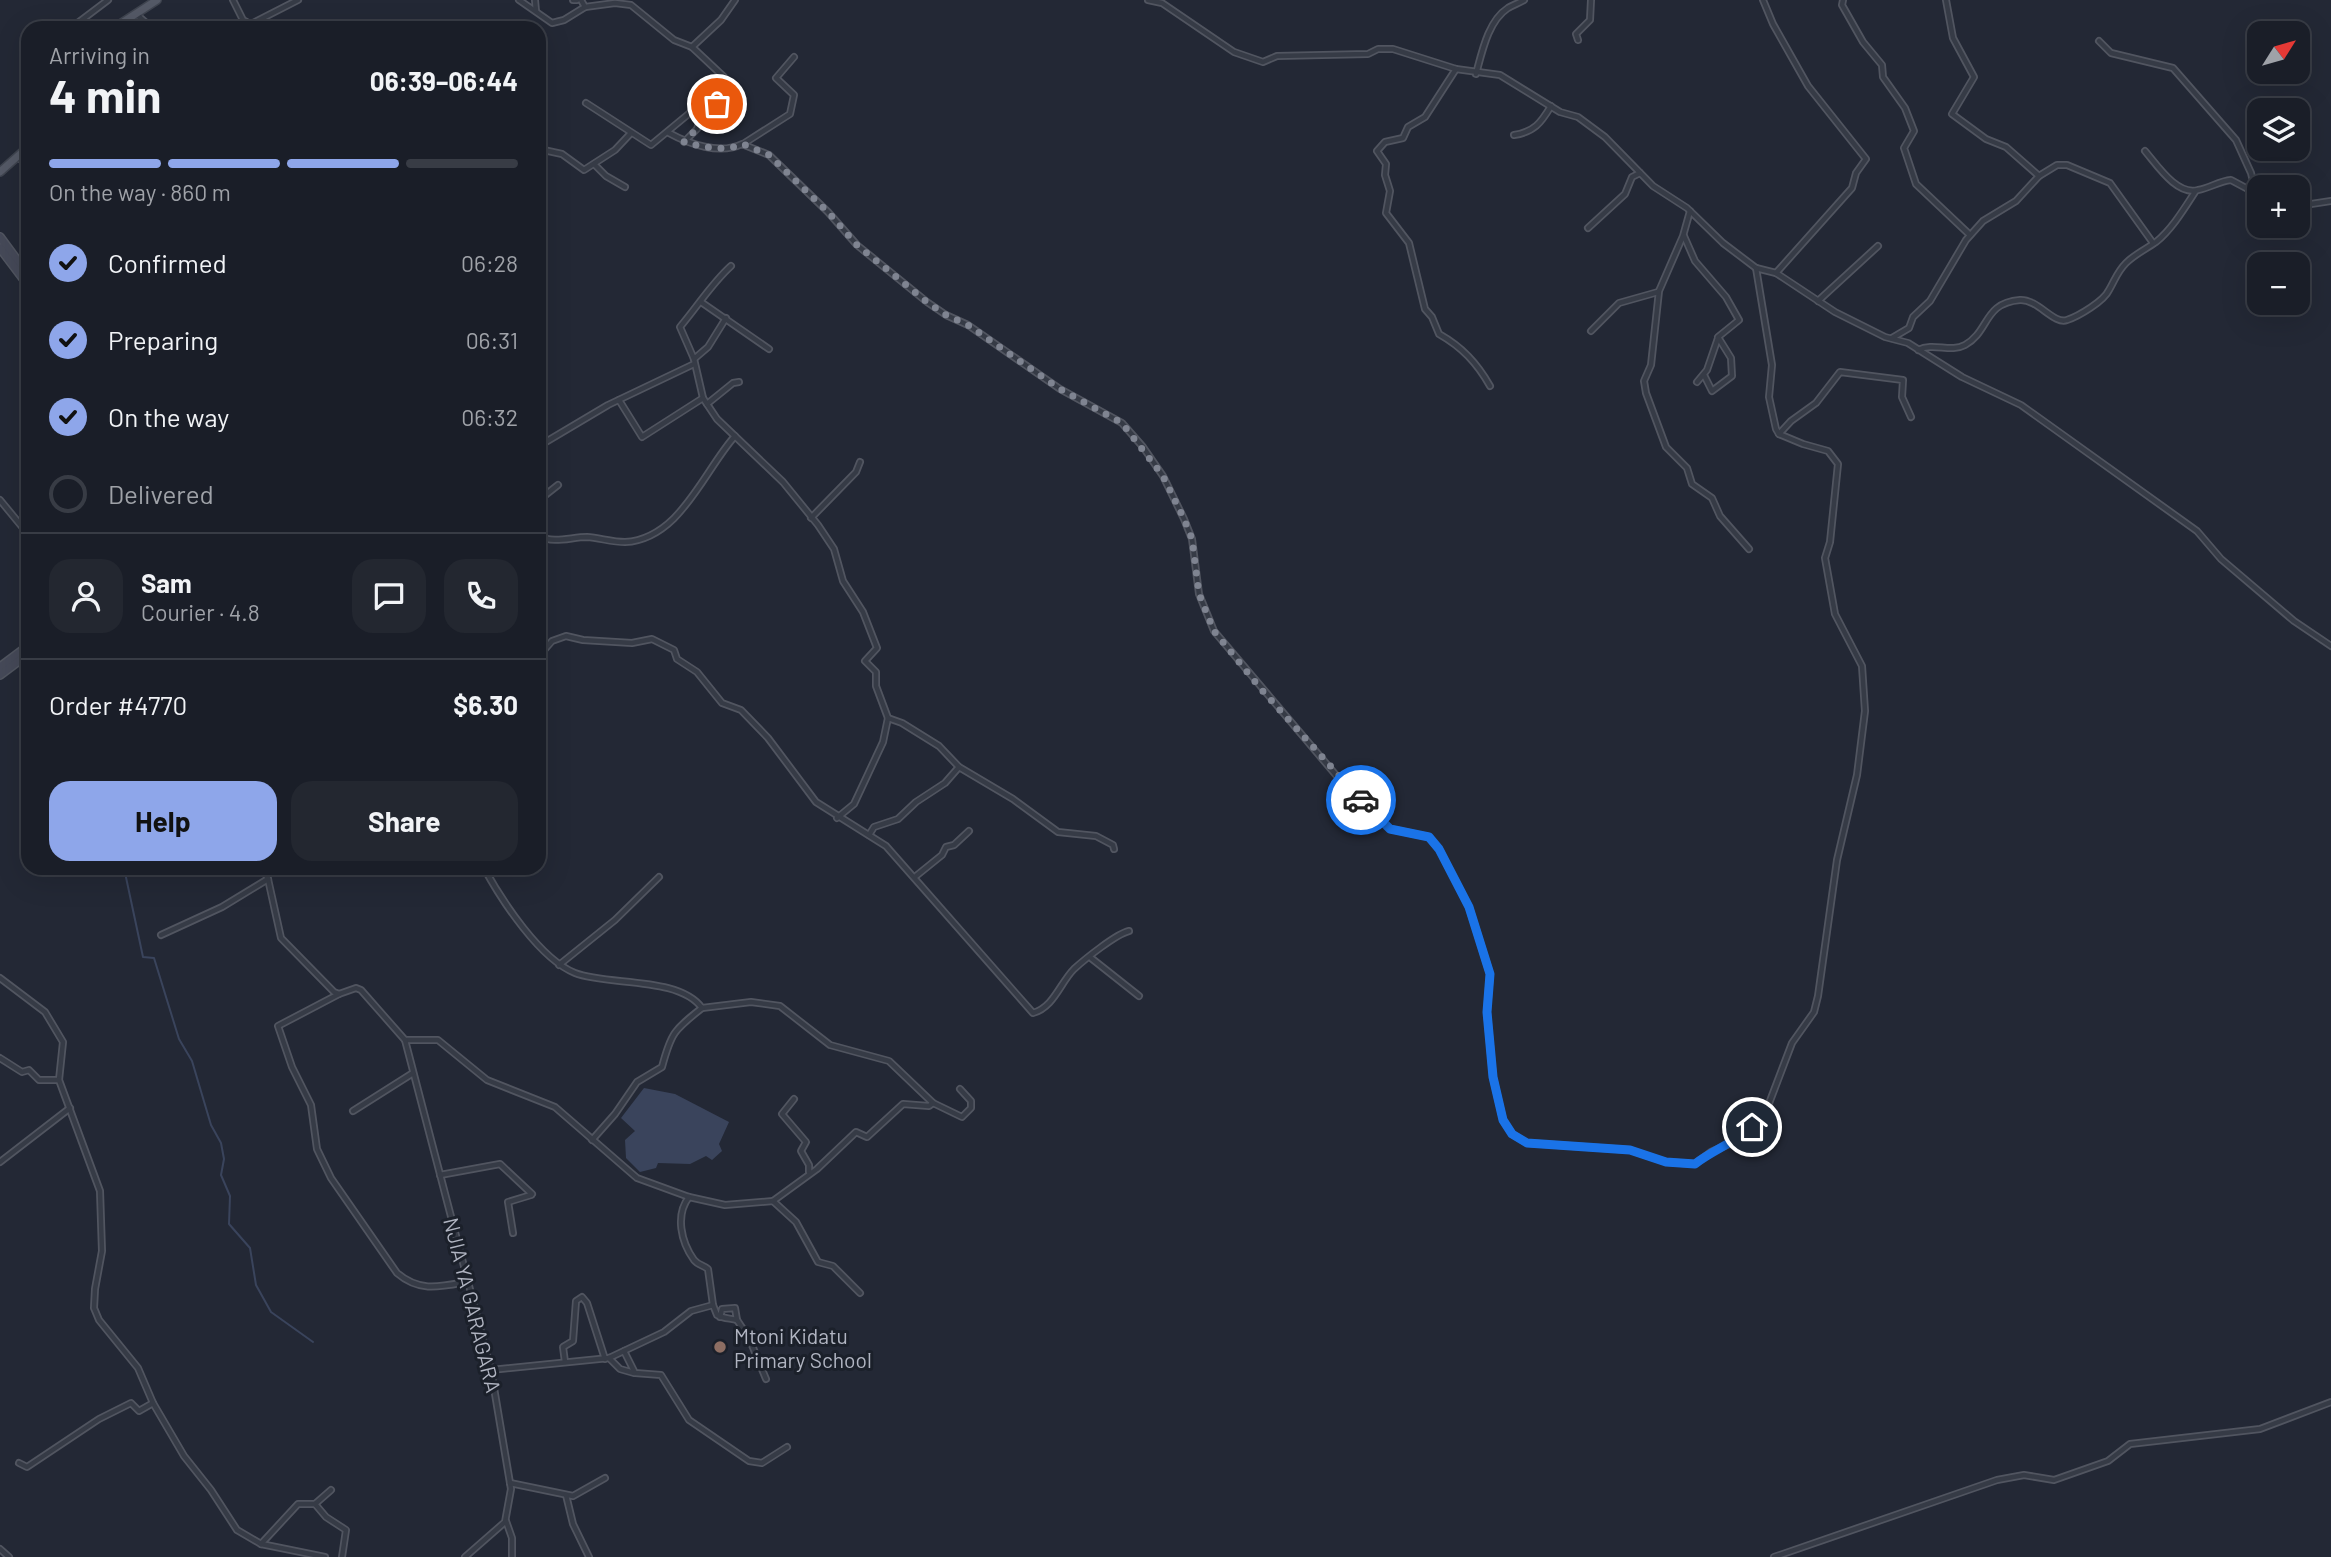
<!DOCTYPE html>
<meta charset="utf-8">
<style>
body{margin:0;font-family:Barlow,sans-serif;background:#232730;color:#f1f3f6;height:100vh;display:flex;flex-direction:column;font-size:26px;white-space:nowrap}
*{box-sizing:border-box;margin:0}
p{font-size:23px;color:#9fa2a8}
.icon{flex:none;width:38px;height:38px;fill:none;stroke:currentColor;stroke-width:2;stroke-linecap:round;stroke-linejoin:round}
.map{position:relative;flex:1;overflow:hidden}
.panel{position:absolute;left:21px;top:21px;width:525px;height:854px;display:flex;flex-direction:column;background:#1a1e28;border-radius:21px;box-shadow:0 7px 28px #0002,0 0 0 2px #383c45}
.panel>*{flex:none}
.needle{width:46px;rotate:53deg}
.fabs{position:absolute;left:2247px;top:21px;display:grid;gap:14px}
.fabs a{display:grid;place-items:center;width:63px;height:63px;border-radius:14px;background:#1a1e28;box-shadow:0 7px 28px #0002,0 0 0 2px #383c45;font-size:35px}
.pin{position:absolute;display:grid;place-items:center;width:60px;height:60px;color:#fff;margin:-30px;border:4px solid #fff;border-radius:50%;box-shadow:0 2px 7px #0007}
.courier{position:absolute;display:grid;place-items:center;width:70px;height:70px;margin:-35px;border:5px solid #1a73e8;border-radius:50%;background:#fff;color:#222;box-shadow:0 2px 9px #0007}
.summary em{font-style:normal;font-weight:700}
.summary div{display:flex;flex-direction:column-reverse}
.summary{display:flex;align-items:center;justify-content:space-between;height:119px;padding:0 28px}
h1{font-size:46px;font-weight:700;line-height:52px}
.bar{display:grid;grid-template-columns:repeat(4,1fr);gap:10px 7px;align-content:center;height:84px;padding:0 28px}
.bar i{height:9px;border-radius:5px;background:#383c45}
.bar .active{background:#8ea6ea}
.bar p{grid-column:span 4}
.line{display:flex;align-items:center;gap:18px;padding:0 28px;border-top:2px solid #383c45}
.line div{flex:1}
.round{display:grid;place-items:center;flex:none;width:74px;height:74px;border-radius:21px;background:#232730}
ol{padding:0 28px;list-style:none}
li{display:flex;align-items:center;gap:21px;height:77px}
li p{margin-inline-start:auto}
li .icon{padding:7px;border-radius:50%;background:#8ea6ea;color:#111;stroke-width:4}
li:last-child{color:#9fa2a8}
li i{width:38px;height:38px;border:4px solid #383c45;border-radius:50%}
.primary-button{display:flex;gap:14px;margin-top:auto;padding:14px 28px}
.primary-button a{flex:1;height:80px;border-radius:21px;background:#8ea6ea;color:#111;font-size:28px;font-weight:700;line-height:80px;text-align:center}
.primary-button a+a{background:#232730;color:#f1f3f6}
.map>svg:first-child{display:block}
.water{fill:#3a445c}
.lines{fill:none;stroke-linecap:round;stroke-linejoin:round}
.stream{stroke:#3a445c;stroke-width:2}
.street-casing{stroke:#515560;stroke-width:8}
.secondary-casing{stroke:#515560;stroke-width:10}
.primary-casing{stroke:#3f444f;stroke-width:10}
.street{stroke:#363b46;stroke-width:4.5}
.secondary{stroke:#454958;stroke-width:7}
.primary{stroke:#545966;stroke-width:7}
.done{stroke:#7f8491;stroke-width:7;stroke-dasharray:0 12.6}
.route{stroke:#1a73e8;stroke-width:9}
.education-dot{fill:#8d6e63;stroke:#1b202a;stroke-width:2.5}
.labels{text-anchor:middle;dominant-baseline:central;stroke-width:6;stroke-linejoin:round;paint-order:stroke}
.street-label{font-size:21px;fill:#b1b5c2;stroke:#1b202a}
.poi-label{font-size:21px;fill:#b1b5c2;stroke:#1b202a;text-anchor:start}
</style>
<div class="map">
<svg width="2331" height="1557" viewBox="0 0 2331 1557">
<rect width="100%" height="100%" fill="#232835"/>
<!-- water -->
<path class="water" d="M644,1088L675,1094L729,1122L719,1144L722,1151L712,1160L706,1156L690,1164L658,1163L656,1168L640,1172L626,1158L625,1140L635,1131L621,1118Z"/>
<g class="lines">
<!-- stream -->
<path class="stream" d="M124,868L143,957L154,958L179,1039L192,1061L211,1125L221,1143L224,1159L221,1175L230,1196L229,1224L250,1248L256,1285L271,1312L313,1342"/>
<defs>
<g id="street">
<path d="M233,0L243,20L257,28"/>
<path d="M519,0L552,23L564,20L585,7"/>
<path d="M535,0L536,11"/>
<path d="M573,0H577"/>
<path d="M581,0L585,7L615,3L631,5L674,40L692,47L724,77L726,83L651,145L586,103"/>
<path d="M1148,0L1162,3L1234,52L1263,62L1277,56L1368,54L1378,49H1393L1456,69L1500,75L1560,112L1578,117L1605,137L1653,186L1687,208L1723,243L1756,268L1776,273L1835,312L1885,337L1908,343L1962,377L2021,405L2197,531L2221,559L2294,621L2331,646"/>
<path d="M1763,0L1773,24L1808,86L1866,159L1856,173L1852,188L1776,273"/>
<path d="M1843,0L1842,5L1863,42L1882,65L1883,77L1905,108L1914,131L1904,148L1916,184L1970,235"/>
<path d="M1946,0L1953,38L1974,77L1952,114L1986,139L2006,147L2039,176"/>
<path d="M136,14L152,28"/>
<path d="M251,24L298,0"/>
<path d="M76,28L75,25L108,0"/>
<path d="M1578,40L1576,34L1590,20L1591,0"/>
<path d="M2099,41L2111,53L2173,68L2236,140L2251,173L2256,193"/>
<path d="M692,47L721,20L735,0"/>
<path d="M1456,69L1425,117L1408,127L1403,138L1385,142L1377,151L1386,164L1385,175L1390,191L1386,213L1409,243L1425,309L1432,317L1439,334C1462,347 1477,363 1490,386"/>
<path d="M1476,74C1482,52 1488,21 1508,8C1513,5 1519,3 1524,0"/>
<path d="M669,133C689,144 720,155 742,144L769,155L828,212L857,245L927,302L946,315L968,325L1060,389L1122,423L1143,447L1163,476L1184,519L1192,539L1199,594L1214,631L1341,781L1390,829L1429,837L1439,849L1469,907L1490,974L1487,1012L1493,1077L1503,1120L1512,1134L1527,1143L1630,1150L1666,1162L1695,1164L1711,1152L1738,1140L1765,1114L1792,1043L1814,1012L1818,996L1837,860L1857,775L1865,711L1862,666L1835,614L1825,558L1830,542L1838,464L1828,451L1803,444L1779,434L1776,429L1769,397L1772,365L1756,268"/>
<path d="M1514,135C1534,132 1541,123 1551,106"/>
<path d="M684,142L697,129L701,116L721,99L715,94"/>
<path d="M743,144L790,114L794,95L776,78L794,57"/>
<path d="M539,149L562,154L584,170L615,150L631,133"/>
<path d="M2145,151C2157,165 2177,196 2198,190C2210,188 2219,181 2231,180L2259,195"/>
<path d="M18,157L28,166"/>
<path d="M594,164L606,176L625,187"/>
<path d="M2298,206L2331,201"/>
<path d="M1690,211L1683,236L1659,291L1651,365L1644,381L1646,393L1666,447L1687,468L1692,484L1712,498L1720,516L1749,549"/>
<path d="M1588,228L1625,194L1632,177L1640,173"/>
<path d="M1684,236L1695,261L1726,297L1739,320L1718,337L1731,358L1732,376L1712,391L1704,375"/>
<path d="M731,266C712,283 697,307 680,327L694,359L703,398L717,419L783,482L818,525L834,549L843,581L863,612L877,648L865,661L876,672V686L888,718L883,742L854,804L837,818"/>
<path d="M1818,301L1878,246"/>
<path d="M701,302L769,349"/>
<path d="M1591,331L1619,303L1658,292"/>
<path d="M1892,338L1909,328L1913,317L1930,301L1966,240L1983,221L2016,201L2039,176L2057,165H2067L2110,183L2153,243"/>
<path d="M1918,350C1934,342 1950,353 1965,345C1990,331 1983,303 2020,300C2038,299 2054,325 2067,320C2079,316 2104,301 2109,290C2115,280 2117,272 2126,263C2135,254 2146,249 2156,242C2172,229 2184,209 2195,192"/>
<path d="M694,359L708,347L726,318"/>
<path d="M1697,382L1707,370L1718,338"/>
<path d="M619,400L642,437L703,398"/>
<path d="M707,404L733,383L739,382"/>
<path d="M1779,434L1791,421L1816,403L1840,372L1903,380L1902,397L1911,417"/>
<path d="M539,446L608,405L694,364"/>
<path d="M0,500L28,534"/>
<path d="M539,500L558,485"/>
<path d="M811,518L856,472L860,462"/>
<path d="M539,536C554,544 571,537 587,537C600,538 612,542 625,542C680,539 703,472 735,436"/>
<path d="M539,656L552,641L566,636L583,640L632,643L652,639L674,650L677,659L697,672L722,703L741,710L768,738L816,802L886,846L1033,1013C1054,1007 1060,983 1074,969C1085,959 1116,934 1129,931"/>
<path d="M888,718L902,723L939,746L959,767L1013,799L1058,832L1096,836L1113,845L1114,849"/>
<path d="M869,835L874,827L898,819L916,802L945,783L959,767"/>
<path d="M263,868L268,879L281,938L334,992L339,994L356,988L361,990L405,1040H438L487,1080L555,1107L637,1178L689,1197L725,1205L773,1201L796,1222L818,1262L833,1266L860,1293"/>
<path d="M484,868C502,901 540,959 575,973C608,986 679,976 702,1008L751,1002L780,1006L830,1045L889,1061L933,1103L962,1117L971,1108V1101L960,1089"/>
<path d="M916,876L942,855L946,847L954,845L969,831"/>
<path d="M161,935L222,907L268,879"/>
<path d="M1091,958L1139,996"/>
<path d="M559,965L615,920L659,877"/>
<path d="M0,978L45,1012L63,1042L59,1080L100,1191L102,1251L95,1289L94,1308L99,1320L138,1368L153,1403L184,1456L211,1490L237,1530L261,1544L325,1557"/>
<path d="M339,994L278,1026L292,1067L311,1105L317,1149L331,1178L397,1273C419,1292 439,1287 466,1282"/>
<path d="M405,1040L491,1370L511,1489L505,1522L465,1557"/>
<path d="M0,1058L22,1072L29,1070L39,1080H59"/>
<path d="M794,1099L782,1114L806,1142L801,1151L809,1165V1172"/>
<path d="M353,1111L413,1073"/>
<path d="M592,1140L615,1114L637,1082L662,1067C671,1033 674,1030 702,1008"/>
<path d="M0,1162L70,1108"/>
<path d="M440,1175L500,1164L532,1194"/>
<path d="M689,1197C675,1215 681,1242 694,1260C698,1265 703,1265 708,1269L713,1305"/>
<path d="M773,1201L817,1169L856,1132L867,1137L903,1104L929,1106L933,1103"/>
<path d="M513,1233L508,1202L531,1195"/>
<path d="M737,1320L749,1338L766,1379"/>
<path d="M624,1351L635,1373L661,1375L689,1420L749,1461L762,1463L787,1447"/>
<path d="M609,1358L620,1369L634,1373"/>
<path d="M565,1362L563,1347L573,1341L576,1301L582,1297L587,1303L605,1359"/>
<path d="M491,1370L609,1358L664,1332L691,1311L713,1305L717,1315C724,1319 730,1318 737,1320L735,1308L722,1309L720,1317"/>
<path d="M19,1463L27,1467L99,1419L131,1403L139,1411L153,1403"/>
<path d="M510,1483L573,1496L605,1478"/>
<path d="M331,1490L315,1504L326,1517L346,1530L342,1557"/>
<path d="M566,1495L573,1524L589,1557"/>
<path d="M506,1521L512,1538V1557"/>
<path d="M261,1544L298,1504H315"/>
<path d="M0,1549L9,1557"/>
<path d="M1774,1557L1997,1480L2024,1475L2054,1480L2108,1461L2130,1444L2260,1429L2331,1402"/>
</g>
<g id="secondary">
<path d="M0,237L28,275"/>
<path d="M0,248L28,285"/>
<path d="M0,667L28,646"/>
<path d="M0,675L28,654"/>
</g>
<g id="primary">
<path d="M114,28L157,0"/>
<path d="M0,172L28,147"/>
</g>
</defs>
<!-- street casing -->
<use href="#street" class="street-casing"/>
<!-- secondary casing -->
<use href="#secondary" class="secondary-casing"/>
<!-- primary casing -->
<use href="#primary" class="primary-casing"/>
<!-- street -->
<use href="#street" class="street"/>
<!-- secondary -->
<use href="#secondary" class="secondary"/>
<!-- primary -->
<use href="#primary" class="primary"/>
</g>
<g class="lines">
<!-- done -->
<path class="done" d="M717,104C697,119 701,127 684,142C702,147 726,152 743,144L769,155L828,212L857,245L927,302L946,315L968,325L1060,389L1122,423L1163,476L1184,519L1192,539L1199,594L1214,631L1261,689L1361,800"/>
<!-- route -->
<path class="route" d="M1361,800L1390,829L1429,837L1439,849L1469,907L1490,974L1487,1012L1493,1077L1503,1120L1512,1134L1527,1143L1630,1150L1666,1162L1695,1164C1713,1150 1734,1143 1752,1127"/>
</g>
<!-- markers -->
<circle class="education-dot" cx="720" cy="1347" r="7"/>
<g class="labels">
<!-- street labels -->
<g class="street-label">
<text transform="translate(473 1305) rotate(76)">NJIA YA GARAGARA</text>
</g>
<!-- poi labels -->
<g class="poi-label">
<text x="734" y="1335">Mtoni Kidatu<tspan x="734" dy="24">Primary School</tspan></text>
</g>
</g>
</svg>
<div class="fabs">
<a><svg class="needle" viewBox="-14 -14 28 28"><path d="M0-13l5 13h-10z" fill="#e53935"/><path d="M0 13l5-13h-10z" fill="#9fa2a8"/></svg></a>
<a><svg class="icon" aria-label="layers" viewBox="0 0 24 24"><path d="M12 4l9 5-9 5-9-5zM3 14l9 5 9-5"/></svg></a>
<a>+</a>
<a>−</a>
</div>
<div class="pin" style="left:717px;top:104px;background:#ea580c"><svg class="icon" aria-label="bag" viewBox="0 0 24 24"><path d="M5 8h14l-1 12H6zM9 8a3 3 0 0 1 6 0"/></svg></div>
<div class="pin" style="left:1752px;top:1127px;background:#1f2937"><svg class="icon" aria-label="home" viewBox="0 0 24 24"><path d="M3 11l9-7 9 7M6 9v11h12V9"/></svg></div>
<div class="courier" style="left:1361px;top:800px"><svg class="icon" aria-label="car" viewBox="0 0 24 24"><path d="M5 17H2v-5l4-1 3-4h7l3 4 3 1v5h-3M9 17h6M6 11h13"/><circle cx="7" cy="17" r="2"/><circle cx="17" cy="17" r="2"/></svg></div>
<section class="panel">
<div class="summary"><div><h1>4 min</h1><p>Arriving in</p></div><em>06:39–06:44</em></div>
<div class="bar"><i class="active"></i><i class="active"></i><i class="active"></i><i></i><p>On the way · 860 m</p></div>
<ol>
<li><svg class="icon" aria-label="check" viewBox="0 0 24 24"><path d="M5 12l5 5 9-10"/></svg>Confirmed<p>06:28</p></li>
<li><svg class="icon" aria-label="check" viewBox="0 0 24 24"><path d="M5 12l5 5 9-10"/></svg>Preparing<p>06:31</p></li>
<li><svg class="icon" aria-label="check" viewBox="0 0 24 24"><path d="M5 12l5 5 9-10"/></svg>On the way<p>06:32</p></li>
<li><i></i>Delivered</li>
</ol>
<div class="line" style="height:126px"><a class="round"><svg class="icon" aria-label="person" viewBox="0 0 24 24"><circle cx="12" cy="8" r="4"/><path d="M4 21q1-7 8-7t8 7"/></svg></a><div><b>Sam</b><p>Courier · 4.8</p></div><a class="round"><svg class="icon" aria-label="chat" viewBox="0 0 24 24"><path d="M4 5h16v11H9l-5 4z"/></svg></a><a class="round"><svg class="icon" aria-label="phone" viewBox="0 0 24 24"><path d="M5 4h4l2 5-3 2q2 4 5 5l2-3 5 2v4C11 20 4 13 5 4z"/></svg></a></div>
<div class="line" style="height:91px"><div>Order #4770</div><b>$6.30</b></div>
<div class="primary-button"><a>Help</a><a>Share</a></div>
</section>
</div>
